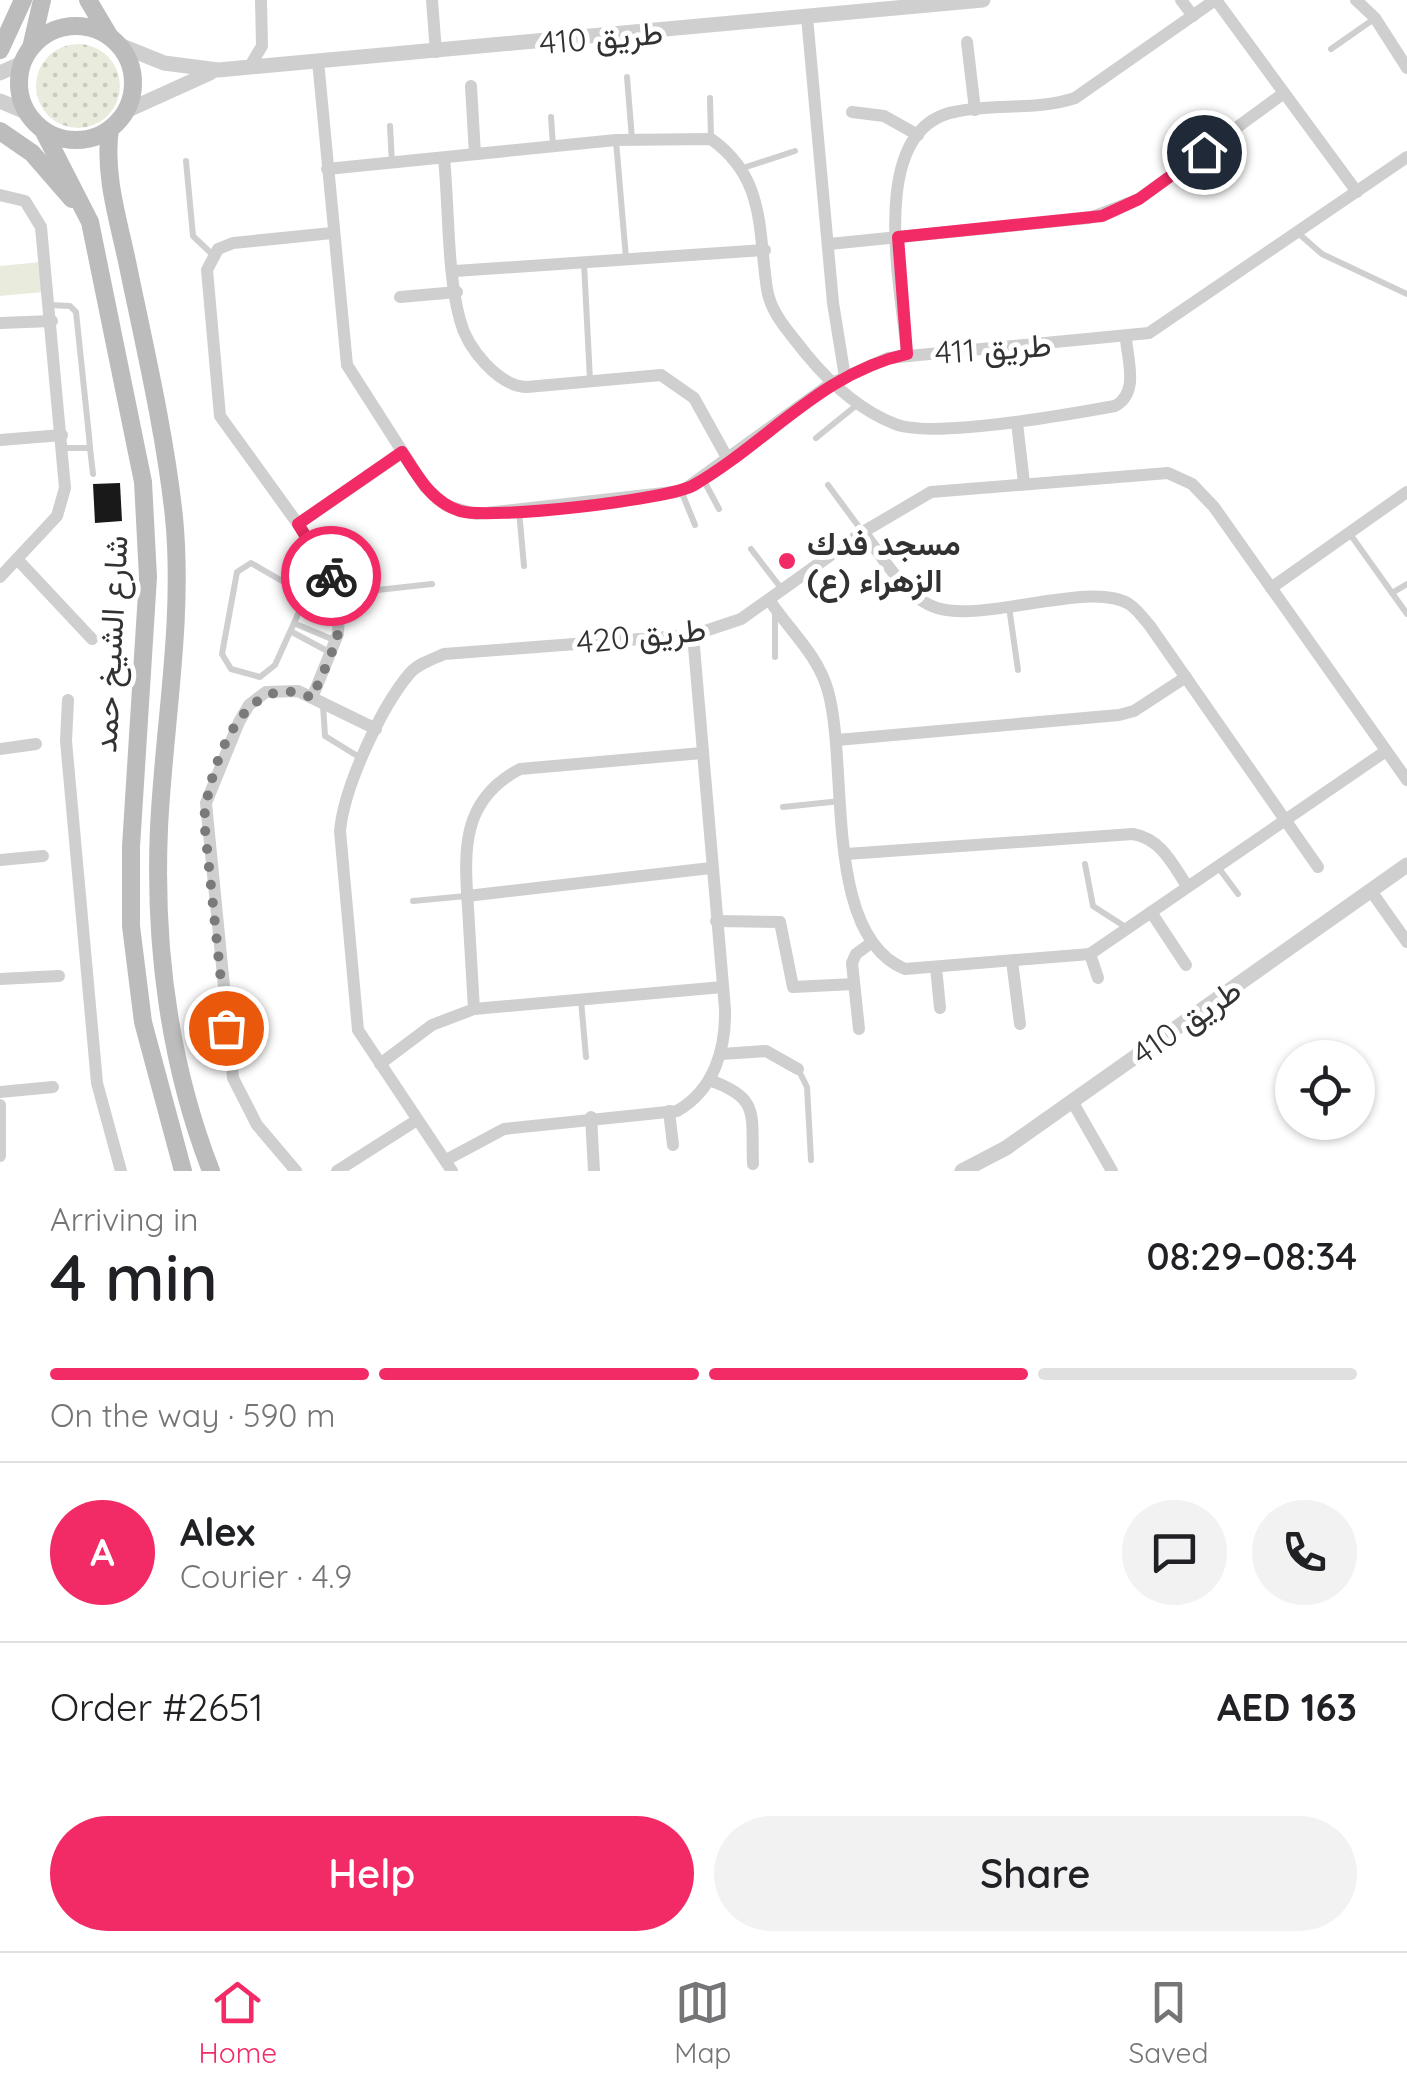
<!DOCTYPE html>
<meta charset="utf-8">
<style>
body{margin:0;font-family:Quicksand,Vazirmatn,sans-serif;background:#f2f2f2;color:#202124;height:100vh;display:flex;flex-direction:column;font-size:38px;white-space:nowrap}
*{box-sizing:border-box;margin:0}
p{font-size:32px;color:#757577}
.icon{flex:none;width:55px;height:55px;fill:none;stroke:currentColor;stroke-width:2;stroke-linecap:round;stroke-linejoin:round}
.map{position:relative;height:1171px;overflow:hidden}
.drawer{display:flex;flex-direction:column;background:#fff;flex:1}
.drawer>*{flex:none}
.tools{position:absolute;left:1275px;top:1040px;display:grid;gap:20px}
.tools a{display:grid;place-items:center;width:100px;height:100px;border-radius:50%;background:#fff;box-shadow:0 2px 8px #0004;font-size:50px}
.pin{position:absolute;display:grid;place-items:center;width:85px;height:85px;color:#fff;margin:-42px;border:5px solid #fff;border-radius:50%;box-shadow:0 2px 10px #0007}
.courier{position:absolute;display:grid;place-items:center;width:100px;height:100px;margin:-50px;border:8px solid #f22b66;border-radius:50%;background:#fff;color:#222;box-shadow:0 2px 12px #0007}
.summary em{font-style:normal;font-weight:600}
.summary div{display:flex;flex-direction:column-reverse}
.summary{display:flex;align-items:center;justify-content:space-between;height:170px;padding:0 50px}
h1{font-size:65px;font-weight:600;line-height:75px}
.bar{display:grid;grid-template-columns:repeat(4,1fr);gap:15px 10px;align-content:center;height:120px;padding:0 50px}
.bar i{height:12px;border-radius:8px;background:#e0e0e0}
.bar .active{background:#f22b66}
.bar p{grid-column:span 4}
.line{display:flex;align-items:center;gap:25px;padding:0 50px;border-top:2px solid #e0e0e0}
.line div{flex:1}
.round{display:grid;place-items:center;flex:none;width:105px;height:105px;border-radius:52px;background:#f2f2f2}
.action{display:flex;gap:20px;margin-top:auto;padding:20px 50px}
.action a{flex:1;height:115px;border-radius:60px;background:#f22b66;color:#fff;font-size:40px;font-weight:600;line-height:115px;text-align:center}
.action a+a{background:#f2f2f2;color:#202124}
.tab-bar{display:flex;justify-content:space-around;align-items:center;height:140px;border-top:2px solid #e0e0e0;background:#fff;font-size:28px;color:#757577}
.tab-bar a{display:grid;justify-items:center;gap:5px}
.tab-bar .active{color:#f22b66}
.map>svg:first-child{display:block}
.grass{fill:url(#grass-dots)}
.pitch{fill:#e9ecdd}
.building{fill:#191919}
.lines{fill:none;stroke-linecap:round;stroke-linejoin:round}
.service{stroke:#cfcfcf;stroke-width:6}
.minor{stroke:#cfcfcf;stroke-width:12}
.tertiary{stroke:#cfcfcf;stroke-width:15}
.secondary{stroke:#bcbcbc;stroke-width:18}
.done{stroke:#7a7a7a;stroke-width:10;stroke-dasharray:0 18}
.route{stroke:#f22b66;stroke-width:12}
.poi-dot{fill:#f22b66;stroke:#fff;stroke-width:4}
.labels{text-anchor:middle;dominant-baseline:central;stroke-width:10;stroke-linejoin:round;paint-order:stroke}
.street-label{font-size:32px;fill:#323232;stroke:#fff}
.poi-label{font-size:32px;font-weight:bold;fill:#323232;stroke:#fff;text-anchor:start}
</style>
<div class="map">
<svg width="1407" height="1171" viewBox="0 0 1407 1171">
<defs>
<pattern id="grass-dots" width="8" height="8" patternUnits="userSpaceOnUse" patternTransform="scale(2.5)"><rect width="8" height="8" fill="#e9ecdd"/><path d="M2 2h.1M6 6h.1" fill="none" stroke="#c8cbbe" stroke-width="1.8" stroke-linecap="round"/></pattern>
</defs>
<rect width="100%" height="100%" fill="#fff"/>
<!-- grass -->
<circle class="grass" cx="78" cy="86" r="42"/>
<!-- pitch -->
<path class="pitch" d="M41,262L43,292L0,296V266Z"/>
<!-- building -->
<path class="building" d="M120,483L122,521L95,523L93,484Z"/>
<g class="lines">
<!-- service -->
<g class="service">
<path d="M1331,49L1374,19"/>
<path d="M627,77L632,139"/>
<path d="M710,98L711,139"/>
<path d="M551,117L553,146"/>
<path d="M390,126L392,163"/>
<path d="M616,141L626,258"/>
<path d="M186,161L193,236L213,255"/>
<path d="M743,168L795,151"/>
<path d="M1298,233L1322,254L1407,294"/>
<path d="M584,263L590,380"/>
<path d="M50,305L70,306L76,312L89,436L90,448H63"/>
<path d="M816,438L858,404"/>
<path d="M90,448L93,474"/>
<path d="M703,479L719,509"/>
<path d="M828,485L862,531"/>
<path d="M682,493L695,525"/>
<path d="M519,511L524,566"/>
<path d="M1350,534L1407,614"/>
<path d="M751,549L781,588"/>
<path d="M251,563L296,589L304,601L275,665L260,677L231,669L222,654L237,572Z"/>
<path d="M1392,593L1407,584"/>
<path d="M341,594L432,584"/>
<path d="M1009,607L1018,670"/>
<path d="M775,615V657"/>
<path d="M296,624L334,640"/>
<path d="M292,632L331,653"/>
<path d="M323,705L325,736L359,757"/>
<path d="M783,807L841,801"/>
<path d="M1085,864L1093,906L1127,928"/>
<path d="M1218,867L1238,894"/>
<path d="M413,901L466,896"/>
<path d="M581,1000L586,1057"/>
<path d="M798,1069L807,1087L811,1160"/>
</g>
<!-- minor -->
<g class="minor">
<path d="M432,0L436,52"/>
<path d="M1181,0L1193,16"/>
<path d="M1216,0L1357,192"/>
<path d="M1356,0L1375,18L1407,68"/>
<path d="M807,17L833,303L845,377"/>
<path d="M967,42L975,110"/>
<path d="M318,61L347,365L425,487L447,506L476,514L682,491L830,384L888,358L1149,333L1407,157"/>
<path d="M250,66L262,46L261,0"/>
<path d="M471,86L475,154"/>
<path d="M852,112L884,116L918,135"/>
<path d="M444,158C449,208 447,273 460,320C467,348 498,386 527,387L661,375L694,398L729,461"/>
<path d="M327,169L616,140L711,139C766,178 758,230 767,289C771,315 791,334 806,354C830,383 859,410 895,424C932,439 1071,414 1115,406C1139,393 1128,362 1126,339"/>
<path d="M0,195L25,201L41,227L65,488L57,516L0,577"/>
<path d="M829,244L1089,218L1139,199L1284,93"/>
<path d="M455,271L765,250"/>
<path d="M400,297L457,292"/>
<path d="M0,323L52,321"/>
<path d="M907,354C902,292 865,130 954,112C994,103 1036,111 1075,98L1215,0"/>
<path d="M1017,423L1024,483"/>
<path d="M0,440L62,435"/>
<path d="M298,524L402,453"/>
<path d="M863,532C882,556 906,599 937,608C985,623 1090,580 1129,604C1137,609 1144,619 1150,626L1318,867"/>
<path d="M17,559L92,639"/>
<path d="M1271,588L1407,492"/>
<path d="M770,601C790,631 818,655 828,691C849,765 822,935 905,969L1090,954L1386,751"/>
<path d="M312,698L338,634L340,594L298,524L220,416L207,270L218,249L233,243L332,233"/>
<path d="M68,700L66,741L97,1083L121,1171"/>
<path d="M837,740L1119,715L1134,711L1186,677"/>
<path d="M0,749L36,744"/>
<path d="M846,854L1133,834C1161,839 1172,863 1187,886"/>
<path d="M0,860L43,856"/>
<path d="M1371,891L1407,942"/>
<path d="M467,896L711,868"/>
<path d="M1151,912L1186,965"/>
<path d="M716,921L780,922L793,987L854,984"/>
<path d="M1090,954L1098,978"/>
<path d="M1012,961L1020,1024"/>
<path d="M936,967L940,1008"/>
<path d="M0,979L59,976"/>
<path d="M474,1009C472,975 470,942 468,908C464,850 461,800 520,769L702,753"/>
<path d="M859,1029L852,963L856,954L871,943"/>
<path d="M721,1054L766,1051L798,1069"/>
<path d="M380,1064L432,1025L474,1009L723,987"/>
<path d="M709,1080C761,1098 751,1114 753,1164"/>
<path d="M0,1092L53,1087"/>
<path d="M1072,1101L1112,1171"/>
<path d="M0,1105V1156"/>
<path d="M669,1111L673,1145"/>
<path d="M591,1117L594,1171"/>
<path d="M446,1160L504,1129L677,1111C714,1090 726,1049 725,1009L693,635"/>
<path d="M296,1171L257,1125L233,1078L206,803L239,722L249,705L266,692L298,691L376,729"/>
<path d="M337,1171L417,1120"/>
<path d="M452,1171L358,1030L340,831C344,787 381,707 410,673C419,663 433,659 444,654L693,635L741,619L863,532L931,492L1168,473L1192,484L1214,507L1407,780"/>
</g>
<!-- tertiary -->
<g class="tertiary">
<path d="M117,44L164,63L218,70L983,0"/>
<path d="M0,73L22,63"/>
<path d="M0,101L26,112"/>
<path d="M126,111L210,73"/>
<path d="M962,1171L1006,1148L1407,865"/>
</g>
<!-- secondary -->
<g class="secondary">
<path d="M88,0L110,37"/>
<circle cx="76" cy="83" r="57"/>
<path d="M31,48L42,0"/>
<path d="M0,50L23,0"/>
<path d="M110,129C103,176 120,225 129,271C146,353 165,434 174,517C184,621 164,724 159,828C154,944 169,1063 211,1171"/>
<path d="M43,130L90,222L143,482L148,577L131,847V926L143,1022L183,1171"/>
<path d="M0,131L32,153L72,199"/>
</g>
</g>
<g class="lines">
<!-- done -->
<path class="done" d="M226,1028L204,820C209,767 244,665 312,698C328,659 356,616 331,576"/>
<!-- route -->
<path class="route" d="M331,576L298,524L402,452C418,476 431,502 460,511C488,520 669,500 694,485C768,442 821,373 907,354L898,237L1102,216L1139,199L1204,152"/>
</g>
<!-- markers -->
<circle class="poi-dot" cx="787" cy="561" r="10"/>
<g class="labels">
<!-- street labels -->
<g class="street-label">
<text transform="translate(601 37) rotate(-5)">طريق 410</text>
<text transform="translate(993 348) rotate(-4)">طريق 411</text>
<text transform="translate(641 635) rotate(-6)">طريق 420</text>
<text transform="translate(110 644) rotate(-87)">شارع الشيخ حمد</text>
<text transform="translate(1186 1021) rotate(-35)">طريق 410</text>
</g>
<!-- poi labels -->
<g class="poi-label">
<text x="807" y="543">مسجد فدك<tspan x="807" dy="37">الزهراء (ع)</tspan></text>
</g>
</g>
</svg>
<div class="tools">
<a><svg class="icon" aria-label="locate" viewBox="0 0 24 24"><circle cx="12" cy="12" r="6"/><path d="M12 2v4M12 18v4M2 12h4M18 12h4"/></svg></a>
</div>
<div class="pin" style="left:226px;top:1028px;background:#ea580c"><svg class="icon" aria-label="bag" viewBox="0 0 24 24"><path d="M5 8h14l-1 12H6zM9 8a3 3 0 0 1 6 0"/></svg></div>
<div class="pin" style="left:1204px;top:152px;background:#1f2937"><svg class="icon" aria-label="home" viewBox="0 0 24 24"><path d="M3 11l9-7 9 7M6 9v11h12V9"/></svg></div>
<div class="courier" style="left:331px;top:576px"><svg class="icon" aria-label="bike" viewBox="0 0 24 24"><circle cx="6" cy="16" r="4"/><circle cx="18" cy="16" r="4"/><path d="M6 16l4-8h5l3 8M10 8l3 8H6M13 5h3"/></svg></div>
</div>
<section class="drawer">
<div class="summary"><div><h1>4 min</h1><p>Arriving in</p></div><em>08:29–08:34</em></div>
<div class="bar"><i class="active"></i><i class="active"></i><i class="active"></i><i></i><p>On the way · 590 m</p></div>
<div class="line" style="height:180px"><b class="round" style="background:#f22b66;color:#fff">A</b><div><b>Alex</b><p>Courier · 4.9</p></div><a class="round"><svg class="icon" aria-label="chat" viewBox="0 0 24 24"><path d="M4 5h16v11H9l-5 4z"/></svg></a><a class="round"><svg class="icon" aria-label="phone" viewBox="0 0 24 24"><path d="M5 4h4l2 5-3 2q2 4 5 5l2-3 5 2v4C11 20 4 13 5 4z"/></svg></a></div>
<div class="line" style="height:130px"><div>Order #2651</div><b>AED 163</b></div>
<div class="action"><a>Help</a><a>Share</a></div>
</section>
<nav class="tab-bar">
<a class="active"><svg class="icon" aria-label="home" viewBox="0 0 24 24"><path d="M3 11l9-7 9 7M6 9v11h12V9"/></svg>Home</a>
<a><svg class="icon" aria-label="map" viewBox="0 0 24 24"><path d="M3 6l6-2 6 2 6-2v14l-6 2-6-2-6 2zM9 4v14M15 6v14"/></svg>Map</a>
<a><svg class="icon" aria-label="saved" viewBox="0 0 24 24"><path d="M7 4h10v16l-5-4-5 4z"/></svg>Saved</a>
</nav>
